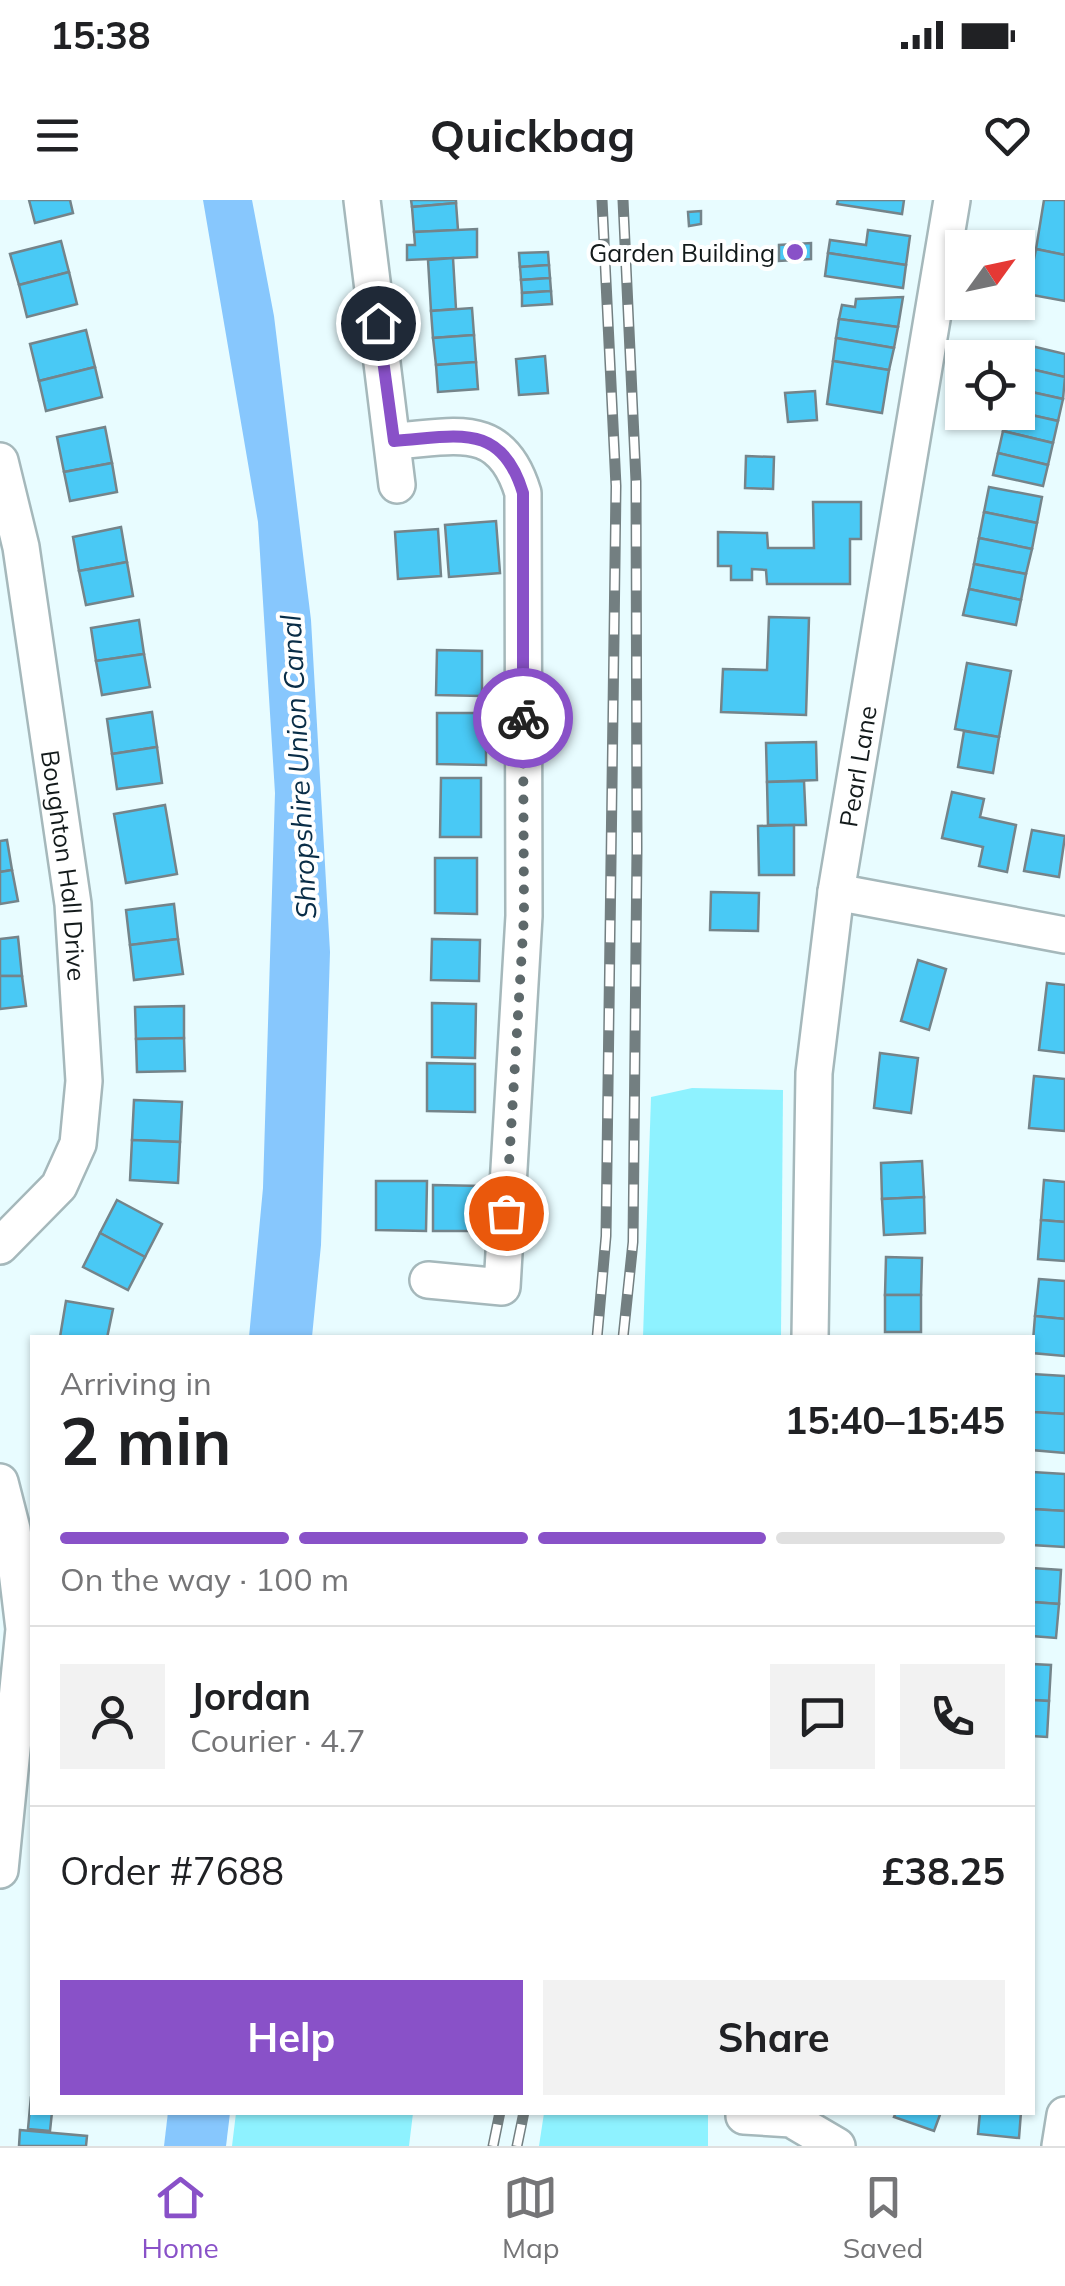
<!DOCTYPE html>
<meta charset="utf-8">
<style>
body{margin:0;font-family:Mulish,sans-serif;background:#f2f2f2;color:#202124;height:100vh;display:flex;flex-direction:column;font-size:38px;white-space:nowrap}
*{box-sizing:border-box;margin:0}
p{font-size:32px;color:#757577}
.icon{flex:none;width:55px;height:55px;fill:none;stroke:currentColor;stroke-width:2;stroke-linecap:round;stroke-linejoin:round}
.map{position:relative;flex:1;overflow:hidden}
.panel{position:absolute;left:30px;top:1135px;width:1005px;height:780px;display:flex;flex-direction:column;background:#fff;border-radius:0px;box-shadow:0 2px 8px #0004}
.panel>*{flex:none}
.needle{width:65px;rotate:57deg}
.controls{position:absolute;left:945px;top:30px;display:grid;gap:20px}
.controls a{display:grid;place-items:center;width:90px;height:90px;border-radius:0px;background:#fff;box-shadow:0 2px 8px #0004;font-size:50px}
.pin{position:absolute;display:grid;place-items:center;width:85px;height:85px;color:#fff;margin:-42px;border:5px solid #fff;border-radius:50%;box-shadow:0 2px 10px #0007}
.courier{position:absolute;display:grid;place-items:center;width:100px;height:100px;margin:-50px;border:8px solid #8951c8;border-radius:50%;background:#fff;color:#222;box-shadow:0 2px 12px #0007}
.headline em{font-style:normal;font-weight:700}
.headline div{display:flex;flex-direction:column-reverse}
.headline{display:flex;align-items:center;justify-content:space-between;height:170px;padding:0 30px}
h1{font-size:65px;font-weight:700;line-height:75px}
.bar{display:grid;grid-template-columns:repeat(4,1fr);gap:15px 10px;align-content:center;height:120px;padding:0 30px}
.bar i{height:12px;border-radius:8px;background:#e0e0e0}
.bar .current{background:#8951c8}
.bar p{grid-column:span 4}
.line{display:flex;align-items:center;gap:25px;padding:0 30px;border-top:2px solid #e0e0e0}
.line div{flex:1}
.round{display:grid;place-items:center;flex:none;width:105px;height:105px;border-radius:0px;background:#f2f2f2}
.button{display:flex;gap:20px;margin-top:auto;padding:20px 30px}
.button a{flex:1;height:115px;border-radius:0px;background:#8951c8;color:#fff;font-size:40px;font-weight:700;line-height:115px;text-align:center}
.button a+a{background:#f2f2f2;color:#202124}
.status{display:flex;justify-content:space-between;align-items:center;height:70px;padding:0 50px;background:#fff;direction:ltr}
.status svg{height:28px;fill:currentColor}
header{display:flex;justify-content:space-between;align-items:center;height:130px;padding:0 30px;background:#fff;font-size:45px;font-weight:700}
.menu{display:flex;justify-content:space-around;align-items:center;height:140px;border-top:2px solid #e0e0e0;background:#fff;font-size:28px;color:#757577}
.menu a{display:grid;justify-items:center;gap:5px}
.menu .current{color:#8951c8}
.map>svg:first-child{display:block}
.green{fill:#8ef2ff}
.water{fill:#87c7fd}
.building{fill:#49c9f5;stroke:#74848a;stroke-width:2.5}
.lines{fill:none;stroke-linecap:round;stroke-linejoin:round}
.minor-casing{stroke:#a5b8bb;stroke-width:40}
.minor{stroke:#fff;stroke-width:35}
.rail-casing{stroke:#737f81;stroke-width:11}
.rail{stroke:#fff;stroke-width:8;stroke-dasharray:22;stroke-linecap:butt}
.done{stroke:#5e696b;stroke-width:10;stroke-dasharray:0 18}
.route{stroke:#8951c8;stroke-width:12}
.poi-dot{fill:#8951c8;stroke:#fff;stroke-width:4}
.labels{text-anchor:middle;dominant-baseline:central;stroke-width:8;stroke-linejoin:round;paint-order:stroke}
.poi-label{font-size:25px;fill:#131a1b;stroke:#fff;text-anchor:end}
.street-label{font-size:25px;fill:#131a1b;stroke:#fff}
.water-label{font-size:28px;font-style:italic;fill:#092d47;stroke:#fff}
</style>
<div class="status"><b>15:38</b><svg viewBox="0 0 49 12"><path d="M0 12V9h3v3zM5 12V6h3v6zM10 12V3h3v9zM15 12V0h3v12zM26 1h20v11H26zM47 4h2v5h-2z"/></svg></div>
<header><svg class="icon" aria-label="menu" viewBox="0 0 24 24"><path d="M4 6h16M4 12h16M4 18h16"/></svg>Quickbag<svg class="icon" aria-label="heart" viewBox="0 0 24 24"><path d="M12 20l-8-8c-3-5 5-10 8-4 3-6 11-1 8 4z"/></svg></header>
<div class="map">
<svg width="1065" height="1946" viewBox="0 0 1065 1946">
<rect width="100%" height="100%" fill="#e8fcff"/>
<!-- green -->
<g class="green">
<path d="M692,888L783,890L781,1137H643L651,897Z"/>
<path d="M236,1913V1912L413,1913L409,1946H232Z"/>
<path d="M544,1913H708V1946H539Z"/>
</g>
<!-- water -->
<g class="water">
<path d="M203,0H252L274,116L311,420L330,752L321,1045L312,1137H249L263,988L275,593L258,322Z"/>
<path d="M168,1912L230,1913L226,1946H164Z"/>
</g>
<!-- building -->
<g class="building">
<path d="M29,0H70L73,13L35,23Z"/>
<path d="M411,0H456V3L412,7Z"/>
<path d="M838,0H904L902,14L837,4Z"/>
<path d="M1044,0H1065V55L1036,49Z"/>
<path d="M456,3L458,30L414,32L412,7Z"/>
<path d="M701,11V24L689,26L688,12Z"/>
<path d="M477,29V57L407,60V45H415L414,32Z"/>
<path d="M868,30L910,36L906,65L828,53L830,40L866,45Z"/>
<path d="M61,41L69,72L19,85L10,54Z"/>
<path d="M811,43V59L779,61V45Z"/>
<path d="M1036,49L1065,55V101L1027,94Z"/>
<path d="M548,52L549,65L520,67L519,53Z"/>
<path d="M828,53L906,65L903,88L825,76Z"/>
<path d="M453,58L456,109L431,111L428,60Z"/>
<path d="M549,65L550,78L521,80L520,67Z"/>
<path d="M69,72L77,104L27,117L19,85Z"/>
<path d="M550,78L551,91L522,93L521,80Z"/>
<path d="M551,91L552,104L522,106V93Z"/>
<path d="M903,97L898,127L839,119L842,105L855,107L856,99Z"/>
<path d="M472,108L474,135L433,138L431,111Z"/>
<path d="M839,119L898,127L894,148L836,138Z"/>
<path d="M86,130L95,167L39,181L30,144Z"/>
<path d="M474,135L476,162L436,165L433,138Z"/>
<path d="M836,138L894,148L889,170L833,161Z"/>
<path d="M1023,144L1065,154V177L1018,166Z"/>
<path d="M545,156L548,193L519,195L516,159Z"/>
<path d="M833,161L889,170L882,213L827,204Z"/>
<path d="M476,162L478,189L438,192L436,165Z"/>
<path d="M1018,166L1065,177L1063,199L1018,189Z"/>
<path d="M95,167L102,197L46,211L39,181Z"/>
<path d="M1018,189L1063,199L1058,221L1018,212Z"/>
<path d="M815,191L817,220L788,222L785,193Z"/>
<path d="M1007,212H1018L1058,221L1053,243L1003,231Z"/>
<path d="M105,227L112,263L64,272L57,237Z"/>
<path d="M1003,231L1053,243L1048,265L998,253Z"/>
<path d="M998,253L1048,265L1043,286L993,275Z"/>
<path d="M746,256L774,257L773,289L745,288Z"/>
<path d="M112,263L117,292L70,301L64,272Z"/>
<path d="M989,287L1042,297L1037,323L984,312Z"/>
<path d="M813,302H861V339H850V384H767L766,370L752,369V380H731V366H718V332L767,333L768,348H814Z"/>
<path d="M984,312L1037,323L1032,349L979,338Z"/>
<path d="M496,321L500,373L449,377L445,325Z"/>
<path d="M121,327L127,362L79,371L73,337Z"/>
<path d="M438,329L441,376L398,379L395,332Z"/>
<path d="M979,338L1032,349L1026,374L974,364Z"/>
<path d="M127,362L133,396L86,405L79,371Z"/>
<path d="M974,364L1026,374L1021,400L969,389Z"/>
<path d="M969,389L1021,400L1016,425L963,415Z"/>
<path d="M769,417L809,418L806,515L721,512L723,469L767,470Z"/>
<path d="M139,420L144,454L96,461L91,428Z"/>
<path d="M437,450L482,451V496L436,495Z"/>
<path d="M144,454L150,487L102,495L96,461Z"/>
<path d="M967,463L1011,471L999,537L955,529Z"/>
<path d="M152,512L157,547L112,554L107,519Z"/>
<path d="M437,513H486V565L437,564Z"/>
<path d="M964,531L999,537L993,573L958,567Z"/>
<path d="M816,542L817,580L767,582L766,543Z"/>
<path d="M157,547L162,583L117,589L112,554Z"/>
<path d="M441,578H481V637H440Z"/>
<path d="M804,581L806,625H768L767,582Z"/>
<path d="M952,592L984,599L980,617L1016,625L1007,672L979,666L983,647L942,638Z"/>
<path d="M165,605L177,674L126,683L114,614Z"/>
<path d="M794,625V675H759L758,626Z"/>
<path d="M1032,630L1065,636L1059,677L1024,671Z"/>
<path d="M7,640L12,670L0,672V641Z"/>
<path d="M435,658H477V714L435,713Z"/>
<path d="M12,670L18,701L0,704V672Z"/>
<path d="M711,692L759,693L758,731L710,730Z"/>
<path d="M174,704L178,739L130,745L126,710Z"/>
<path d="M18,737L22,776H0V739Z"/>
<path d="M178,739L183,774L134,780L130,745Z"/>
<path d="M432,739L480,740L479,781L431,780Z"/>
<path d="M918,760L946,769L929,830L901,821Z"/>
<path d="M0,776H22L26,806L0,809Z"/>
<path d="M1047,783L1065,785V853L1039,850Z"/>
<path d="M432,803L476,804L475,858L432,857Z"/>
<path d="M184,806V838L136,839L135,807Z"/>
<path d="M184,838L185,871L137,872L136,839Z"/>
<path d="M880,853L918,858L911,913L874,908Z"/>
<path d="M427,863L475,864V912L427,911Z"/>
<path d="M1034,876L1065,879V931L1029,928Z"/>
<path d="M134,900L182,902L180,942L132,940Z"/>
<path d="M132,940L180,942L178,983L130,980Z"/>
<path d="M922,961L924,997L882,999L881,963Z"/>
<path d="M1044,980L1065,982V1022L1041,1020Z"/>
<path d="M376,981H427L426,1031L376,1030Z"/>
<path d="M433,985L483,986V1031H433Z"/>
<path d="M924,997L925,1033L884,1035L882,999Z"/>
<path d="M117,1000L162,1024L145,1057L100,1033Z"/>
<path d="M1041,1020L1065,1022V1061L1038,1059Z"/>
<path d="M100,1033L145,1057L128,1090L83,1067Z"/>
<path d="M886,1057L922,1058L921,1095H885Z"/>
<path d="M1039,1079L1065,1081V1119L1035,1116Z"/>
<rect x="885" y="1095" width="36" height="37"/>
<path d="M66,1101L113,1109L107,1138L60,1137Z"/>
<path d="M1035,1116L1065,1119V1156L1032,1153Z"/>
<path d="M1032,1174L1065,1176V1214L1032,1212Z"/>
<path d="M1032,1212L1065,1214V1253L1032,1250Z"/>
<path d="M1032,1272L1065,1274V1311L1032,1309Z"/>
<path d="M1032,1309L1065,1311V1347L1032,1345Z"/>
<path d="M1032,1368L1061,1370L1059,1404L1032,1402Z"/>
<path d="M1032,1402L1059,1404L1056,1438L1032,1436Z"/>
<path d="M1032,1464L1051,1465L1049,1501L1032,1500Z"/>
<path d="M1032,1500L1049,1501L1047,1537L1032,1536Z"/>
<path d="M31,1896L32,1912H52L50,1931L28,1929Z"/>
<path d="M896,1912H941L934,1931L894,1917Z"/>
<path d="M980,1912H1021L1019,1938L978,1934Z"/>
<path d="M20,1930L87,1936L86,1946H19Z"/>
</g>
<g class="lines">
<defs>
<g id="minor">
<path d="M362,0L397,285"/>
<path d="M394,241C455,237 501,220 523,293L524,716L502,1087L428,1080"/>
<path id="s1" d="M0,261L21,347L73,704L84,881L78,944L59,986L0,1046"/>
<path d="M836,692L1065,735"/>
<path id="s2" d="M810,1138L814,873L836,692L952,0"/>
<path d="M0,1282L12,1329L24,1429L0,1670"/>
<path d="M744,1916L791,1919L837,1946"/>
<path d="M1060,1946L1065,1915"/>
</g>
</defs>
<!-- minor casing -->
<use href="#minor" class="minor-casing"/>
<!-- minor -->
<use href="#minor" class="minor"/>
<defs>
<g id="rail">
<path d="M597,1138L606,1036L616,286L602,0"/>
<path d="M623,1138L633,1042L637,649L636,281L623,0"/>
<path d="M493,1946L500,1912"/>
<path d="M517,1946L524,1912"/>
</g>
</defs>
<!-- rail casing -->
<use href="#rail" class="rail-casing"/>
<!-- rail -->
<use href="#rail" class="rail"/>
</g>
<g class="lines">
<!-- done -->
<path class="done" d="M506,1013L524,716L523,518"/>
<!-- route -->
<path class="route" d="M378,123L394,241C455,237 501,220 523,293V518"/>
</g>
<!-- markers -->
<circle class="poi-dot" cx="795" cy="52" r="10"/>
<g class="labels">
<!-- poi labels -->
<g class="poi-label">
<text x="775" y="52">Garden Building</text>
</g>
<!-- street labels -->
<g class="street-label">
<text stroke="none"><textPath href="#s2" startOffset="575">Pearl Lane</textPath></text>
<text stroke="none"><textPath href="#s1" startOffset="410">Boughton Hall Drive</textPath></text>
</g>
<!-- water labels -->
<g class="water-label">
<text transform="translate(298 567) rotate(-93)">Shropshire Union Canal</text>
</g>
</g>
</svg>
<div class="controls">
<a><svg class="needle" viewBox="-14 -14 28 28"><path d="M0-13l5 13h-10z" fill="#e53935"/><path d="M0 13l5-13h-10z" fill="#757577"/></svg></a>
<a><svg class="icon" aria-label="locate" viewBox="0 0 24 24"><circle cx="12" cy="12" r="6"/><path d="M12 2v4M12 18v4M2 12h4M18 12h4"/></svg></a>
</div>
<div class="pin" style="left:506px;top:1013px;background:#ea580c"><svg class="icon" aria-label="bag" viewBox="0 0 24 24"><path d="M5 8h14l-1 12H6zM9 8a3 3 0 0 1 6 0"/></svg></div>
<div class="pin" style="left:378px;top:123px;background:#1f2937"><svg class="icon" aria-label="home" viewBox="0 0 24 24"><path d="M3 11l9-7 9 7M6 9v11h12V9"/></svg></div>
<div class="courier" style="left:523px;top:518px"><svg class="icon" aria-label="bike" viewBox="0 0 24 24"><circle cx="6" cy="16" r="4"/><circle cx="18" cy="16" r="4"/><path d="M6 16l4-8h5l3 8M10 8l3 8H6M13 5h3"/></svg></div>
<section class="panel">
<div class="headline"><div><h1>2 min</h1><p>Arriving in</p></div><em>15:40–15:45</em></div>
<div class="bar"><i class="current"></i><i class="current"></i><i class="current"></i><i></i><p>On the way · 100 m</p></div>
<div class="line" style="height:180px"><a class="round"><svg class="icon" aria-label="person" viewBox="0 0 24 24"><circle cx="12" cy="8" r="4"/><path d="M4 21q1-7 8-7t8 7"/></svg></a><div><b>Jordan</b><p>Courier · 4.7</p></div><a class="round"><svg class="icon" aria-label="chat" viewBox="0 0 24 24"><path d="M4 5h16v11H9l-5 4z"/></svg></a><a class="round"><svg class="icon" aria-label="phone" viewBox="0 0 24 24"><path d="M5 4h4l2 5-3 2q2 4 5 5l2-3 5 2v4C11 20 4 13 5 4z"/></svg></a></div>
<div class="line" style="height:130px"><div>Order #7688</div><b>£38.25</b></div>
<div class="button"><a>Help</a><a>Share</a></div>
</section>
</div>
<nav class="menu">
<a class="current"><svg class="icon" aria-label="home" viewBox="0 0 24 24"><path d="M3 11l9-7 9 7M6 9v11h12V9"/></svg>Home</a>
<a><svg class="icon" aria-label="map" viewBox="0 0 24 24"><path d="M3 6l6-2 6 2 6-2v14l-6 2-6-2-6 2zM9 4v14M15 6v14"/></svg>Map</a>
<a><svg class="icon" aria-label="saved" viewBox="0 0 24 24"><path d="M7 4h10v16l-5-4-5 4z"/></svg>Saved</a>
</nav>
